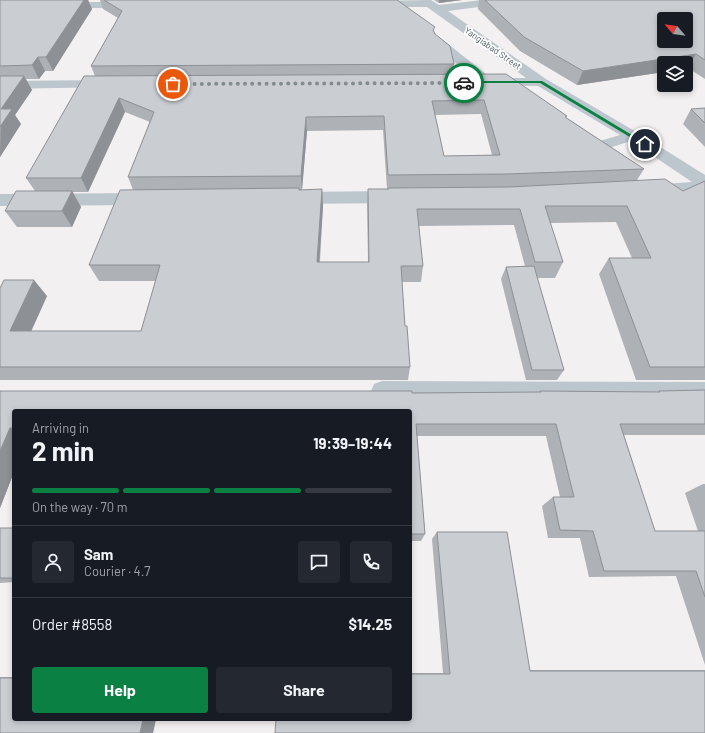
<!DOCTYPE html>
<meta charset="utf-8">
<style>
body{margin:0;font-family:Barlow,sans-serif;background:#242831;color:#f1f3f6;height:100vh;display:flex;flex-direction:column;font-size:15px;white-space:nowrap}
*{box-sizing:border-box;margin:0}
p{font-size:13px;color:#9ea1a6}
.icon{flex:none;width:22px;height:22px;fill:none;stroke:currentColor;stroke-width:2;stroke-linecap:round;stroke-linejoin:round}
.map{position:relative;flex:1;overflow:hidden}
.details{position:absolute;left:12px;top:409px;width:400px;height:312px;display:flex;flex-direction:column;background:#171b24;border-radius:4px;box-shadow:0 2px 6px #0003}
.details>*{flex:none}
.needle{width:26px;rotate:299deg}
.buttons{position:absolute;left:657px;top:12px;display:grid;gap:8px}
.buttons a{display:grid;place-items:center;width:36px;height:36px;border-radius:4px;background:#171b24;box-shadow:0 2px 6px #0003;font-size:20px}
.pin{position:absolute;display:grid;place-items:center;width:34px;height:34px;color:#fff;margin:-17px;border:2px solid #fff;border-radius:50%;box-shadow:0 1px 4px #0007}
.courier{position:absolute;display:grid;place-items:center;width:40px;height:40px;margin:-20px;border:3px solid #0b8043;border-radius:50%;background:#fff;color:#222;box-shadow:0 1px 5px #0007}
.head em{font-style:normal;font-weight:700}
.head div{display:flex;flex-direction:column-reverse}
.head{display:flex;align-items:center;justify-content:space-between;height:68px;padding:0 20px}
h1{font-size:26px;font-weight:700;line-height:30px}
.bar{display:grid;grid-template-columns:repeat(4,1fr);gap:6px 4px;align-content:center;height:48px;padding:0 20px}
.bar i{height:5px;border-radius:3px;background:#363941}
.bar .current{background:#0b8043}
.bar p{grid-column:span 4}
.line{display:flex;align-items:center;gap:10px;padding:0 20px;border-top:1px solid #363941}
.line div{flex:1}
.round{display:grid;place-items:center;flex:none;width:42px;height:42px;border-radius:4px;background:#242831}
.action{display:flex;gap:8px;margin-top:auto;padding:8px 20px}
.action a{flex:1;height:46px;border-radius:4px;background:#0b8043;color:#fff;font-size:16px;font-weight:700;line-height:46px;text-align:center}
.action a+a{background:#242831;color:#f1f3f6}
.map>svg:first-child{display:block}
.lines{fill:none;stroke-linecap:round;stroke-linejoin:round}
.minor{fill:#bcc6cd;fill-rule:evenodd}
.wall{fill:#aeb1b5;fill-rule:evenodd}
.shaded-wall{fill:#8d9094}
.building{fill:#caced3;stroke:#8d9094;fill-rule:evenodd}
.route{fill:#0b8043}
.done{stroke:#848c91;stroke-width:4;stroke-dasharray:0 7.2}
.labels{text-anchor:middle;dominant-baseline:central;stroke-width:3.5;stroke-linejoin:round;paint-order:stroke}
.far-street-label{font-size:9px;fill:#48565e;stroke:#fff}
</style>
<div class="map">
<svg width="705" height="733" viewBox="0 0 705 733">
<rect width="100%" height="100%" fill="#f3f0f1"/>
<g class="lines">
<!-- minor -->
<g class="minor">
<path d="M431,0L439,5L482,0H516L514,2L510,3L448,11L546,79L638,133L705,175V192L649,195L643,194L641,190L643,186L649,185L692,182L631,141L609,148L619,155L621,158L619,161C608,164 594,156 588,147L590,144L620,135L538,86L483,85L435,46L433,43L435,40H443L491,78H526L427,7H371L367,6L365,4L367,2L371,1Z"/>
<path d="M0,2H131L135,3L137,5L135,7L131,8H0Z"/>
<path d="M109,80L114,81L116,84L114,87L0,89V81Z"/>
<path d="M397,191L403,193L406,197L403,201L397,203L293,204L287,202L284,198L287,194L293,192Z"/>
<path d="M147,193L153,195L156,199L153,203L147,205L0,206V194Z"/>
<path d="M382,381L705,382V402L382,401L374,398L371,391L374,384Z"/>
</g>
</g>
<!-- wall -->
<g class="wall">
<path d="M0,0H397L435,33L454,64L452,74L566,118L644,169L637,180L683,191L705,181V380H636L599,274L609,258H632L616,222L550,223L563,262L555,278H537L564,370L557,380H526L501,279L506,267L525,266L514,225L419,226L423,266L421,282H402L405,326L410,367L408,380H0V288L47,296L31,331H141L156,281H99L89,265L133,190L128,177L150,122L125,112L88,192H73L81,207L72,227H17L5,211L35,191L26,178L95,76L91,66L118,18L103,9L100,0H88L92,9L53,71H45L39,79H26L32,90L15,115L21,124L0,157ZM481,114L492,155L444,156L435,115ZM383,130L387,189H368L367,206L368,262H320L323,206L322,189L302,190L307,131Z"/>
<path d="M434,0H462L439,3Z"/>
<path d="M479,0H705V79L688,68L664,63V72L577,85L520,51L478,9Z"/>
<path d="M705,108V147L683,124L691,109Z"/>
<path d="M705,390V435H624L655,531H698L685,493L703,484H705V665L676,576L589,577L580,538H548L542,506L553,497H560L546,436H417L425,534L421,541H410V411H14V472L0,508V391L412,393L539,392L540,391L657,392L659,391Z"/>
<path d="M0,528H14V582L0,583Z"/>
<path d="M437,532L530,670H705V733L410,719V673H443L432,539Z"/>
<path d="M0,677H14V719H156L153,733H0Z"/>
</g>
<!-- shaded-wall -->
<g class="shaded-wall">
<path d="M84,0H88L92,9L53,71L46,57Z"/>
<path d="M439,0H462L439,3Z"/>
<path d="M696,54L688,68H686V63H664V72L577,85L583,71Z"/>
<path d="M38,57L45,71L39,79L32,65Z"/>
<path d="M24,76L32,90L15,115L21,124L0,157L1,109Z"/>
<path d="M119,98L125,112L88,192L81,178Z"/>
<path d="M306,117L307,131L302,190L301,176Z"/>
<path d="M322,189L323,206L318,278L317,262Z"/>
<path d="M72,191L81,207L72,227L62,211Z"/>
<path d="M34,280L47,296L25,345L10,331Z"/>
<path d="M10,428L14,431V472L0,508V451Z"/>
<path d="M143,719H156L153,733H140Z"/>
</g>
<!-- building -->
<g class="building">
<path d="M0,0H84L46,57H38L32,65L0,66Z"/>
<path d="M104,0H397L435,27L433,30L435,34L450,46L454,64L91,66L122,11Z"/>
<path d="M485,0H705V60L696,54L583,71L524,37ZM664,19H686V41H664Z"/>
<path d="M506,74L567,116L565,117L644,169L507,174L388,175L384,116L306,117L301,176L128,177L154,112L119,98L81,178H26L84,76ZM484,100L500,155L444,156L432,101Z"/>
<path d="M0,76H24L1,109H12L0,127Z"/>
<path d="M705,108V123L691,109Z"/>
<path d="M665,179L683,191L705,181V367H650L609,258H651L627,206H545L563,262H535L520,209H417L423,266H401L405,326H407L410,367H0V288L4,280H34L10,331H141L160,265H89L120,190L299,188V190L322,189L317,262H369L368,189H389V188L509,187Z"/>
<path d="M16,191H72L62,211H5Z"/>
<path d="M534,266L564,370H532L506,267Z"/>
<path d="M705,390V424H620L655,531H705V597L696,571H604L593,531L560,530L553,497H574L556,424H416L425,534H410V411H14V428H10L0,451V391H412V393L541,392L540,391L660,392L659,391Z"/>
<rect x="0" y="528" width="14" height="50"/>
<path d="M437,532H507L530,671H705V733H275L276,719H410V674H450Z"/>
<path d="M0,678H14V719H143L140,733H0Z"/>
</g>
<!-- route -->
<path class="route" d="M464,81H542L647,144L643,145L540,83H463Z"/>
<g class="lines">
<!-- done -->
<path class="done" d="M173,84L464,83"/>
</g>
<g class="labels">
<!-- far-street labels -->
<g class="far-street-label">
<text transform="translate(493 48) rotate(35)">Yangiabad Street</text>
</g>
</g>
</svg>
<div class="buttons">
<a><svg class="needle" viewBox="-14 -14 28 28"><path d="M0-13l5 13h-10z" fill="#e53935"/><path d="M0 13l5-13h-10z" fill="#9ea1a6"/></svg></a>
<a><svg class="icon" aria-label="layers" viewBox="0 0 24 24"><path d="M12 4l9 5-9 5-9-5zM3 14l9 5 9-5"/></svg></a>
</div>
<div class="pin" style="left:173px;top:84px;background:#ea580c"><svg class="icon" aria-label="bag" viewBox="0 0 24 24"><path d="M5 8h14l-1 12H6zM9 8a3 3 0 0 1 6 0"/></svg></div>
<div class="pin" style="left:645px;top:144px;background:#1f2937"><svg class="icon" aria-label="home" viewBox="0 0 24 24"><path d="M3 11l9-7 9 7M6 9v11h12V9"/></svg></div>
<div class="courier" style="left:464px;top:83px"><svg class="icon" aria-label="car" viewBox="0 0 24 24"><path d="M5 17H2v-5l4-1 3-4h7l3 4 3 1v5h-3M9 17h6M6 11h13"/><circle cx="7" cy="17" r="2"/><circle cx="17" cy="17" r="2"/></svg></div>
<section class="details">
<div class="head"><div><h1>2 min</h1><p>Arriving in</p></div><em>19:39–19:44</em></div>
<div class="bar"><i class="current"></i><i class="current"></i><i class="current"></i><i></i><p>On the way · 70 m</p></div>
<div class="line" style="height:72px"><a class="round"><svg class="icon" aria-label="person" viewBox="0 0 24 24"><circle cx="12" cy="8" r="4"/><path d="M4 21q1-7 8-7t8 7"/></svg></a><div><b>Sam</b><p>Courier · 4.7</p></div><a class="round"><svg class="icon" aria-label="chat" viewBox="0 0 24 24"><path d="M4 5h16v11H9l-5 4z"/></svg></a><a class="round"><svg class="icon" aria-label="phone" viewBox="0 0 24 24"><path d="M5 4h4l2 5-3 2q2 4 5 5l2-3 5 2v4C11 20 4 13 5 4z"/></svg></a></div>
<div class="line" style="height:52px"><div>Order #8558</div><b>$14.25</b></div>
<div class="action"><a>Help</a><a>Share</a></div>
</section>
</div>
